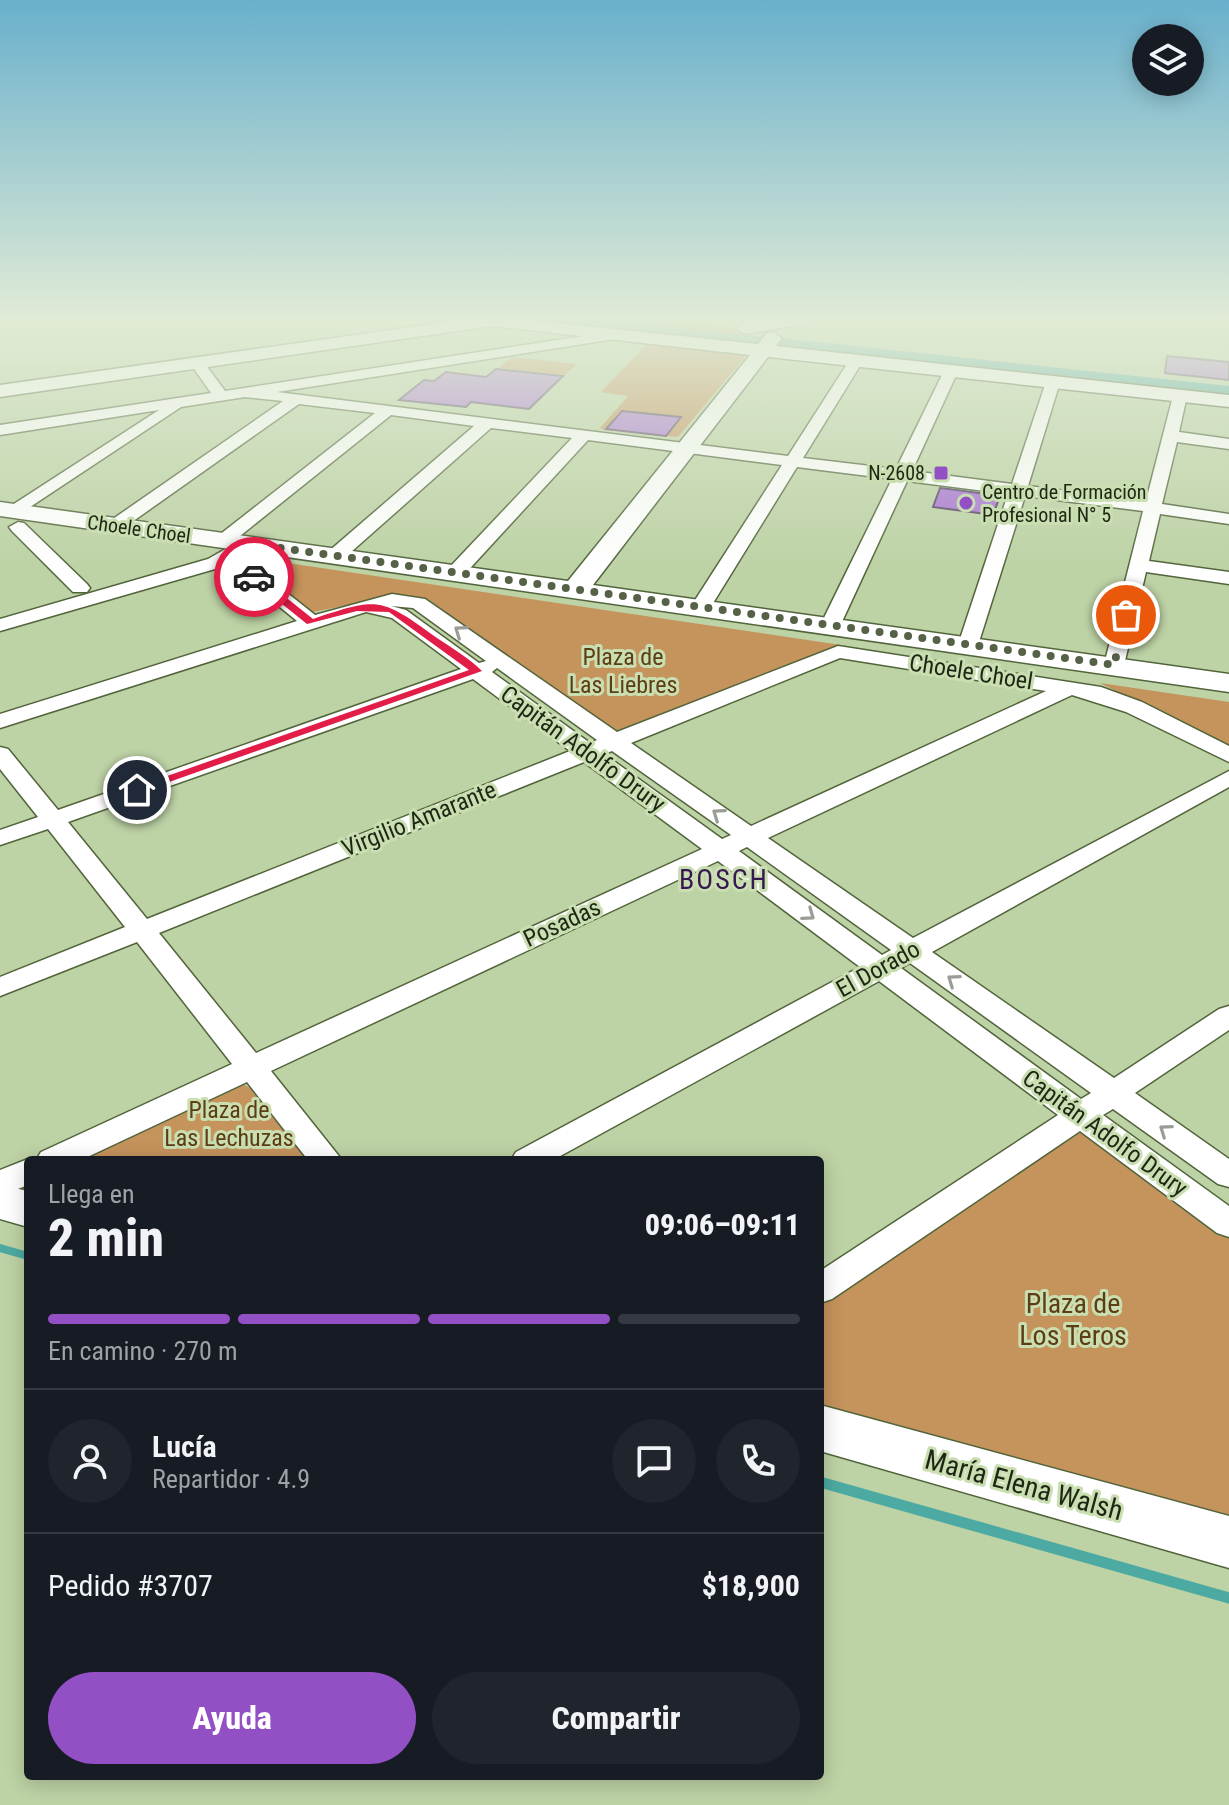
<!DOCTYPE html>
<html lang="es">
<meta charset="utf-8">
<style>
body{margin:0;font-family:"Roboto Condensed",sans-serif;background:#20242c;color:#f1f3f6;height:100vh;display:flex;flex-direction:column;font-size:30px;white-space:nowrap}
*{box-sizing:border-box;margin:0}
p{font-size:26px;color:#9ea1a6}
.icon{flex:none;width:44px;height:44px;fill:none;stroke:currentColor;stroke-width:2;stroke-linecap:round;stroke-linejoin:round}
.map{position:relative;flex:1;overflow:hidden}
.drawer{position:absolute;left:24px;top:1156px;width:800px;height:624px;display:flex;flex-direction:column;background:#171b24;border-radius:8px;box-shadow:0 4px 20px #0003}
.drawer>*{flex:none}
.tools{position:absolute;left:1132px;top:24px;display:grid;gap:16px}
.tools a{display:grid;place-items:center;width:72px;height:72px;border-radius:50%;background:#171b24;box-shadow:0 4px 20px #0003;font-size:40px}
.pin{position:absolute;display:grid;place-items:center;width:68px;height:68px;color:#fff;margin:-34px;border:4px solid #fff;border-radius:50%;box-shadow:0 2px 8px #0007}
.courier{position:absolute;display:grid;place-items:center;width:80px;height:80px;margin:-40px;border:6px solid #e11d48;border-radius:50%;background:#fff;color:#222;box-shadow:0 2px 10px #0007}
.overview em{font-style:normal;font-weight:800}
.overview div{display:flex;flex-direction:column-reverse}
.overview{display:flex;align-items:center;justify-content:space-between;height:136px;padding:0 24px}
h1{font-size:52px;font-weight:800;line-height:60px}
.bar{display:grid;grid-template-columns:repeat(4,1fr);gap:12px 8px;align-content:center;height:96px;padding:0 24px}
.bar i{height:10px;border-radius:6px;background:#363941}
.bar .selected{background:#9350c5}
.bar p{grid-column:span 4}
.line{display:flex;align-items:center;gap:20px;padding:0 24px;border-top:2px solid #363941}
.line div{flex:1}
.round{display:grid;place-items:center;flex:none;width:84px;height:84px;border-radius:42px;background:#20242c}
.primary-button{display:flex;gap:16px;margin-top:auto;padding:16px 24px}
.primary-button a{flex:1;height:92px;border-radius:48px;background:#9350c5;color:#fff;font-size:32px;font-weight:800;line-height:92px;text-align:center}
.primary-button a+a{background:#20242c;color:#f1f3f6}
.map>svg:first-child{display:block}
.green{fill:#c5935c}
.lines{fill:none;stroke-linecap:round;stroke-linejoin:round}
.stream-far1{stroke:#4caaa2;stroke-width:8}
.stream{stroke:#4caaa2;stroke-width:11}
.canal{fill:#4caaa2;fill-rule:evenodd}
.building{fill:#a873d4;stroke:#564267;stroke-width:2}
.street-casing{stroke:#52643b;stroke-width:3}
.secondary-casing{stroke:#52643b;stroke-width:3}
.street{fill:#fff;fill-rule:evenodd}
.secondary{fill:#fff;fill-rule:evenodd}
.oneway{stroke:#9a9d96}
.route{fill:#e11d48}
.done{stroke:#566247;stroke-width:8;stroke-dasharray:0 14.4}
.poi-dot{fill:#9350c5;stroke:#cadfb1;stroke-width:3}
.labels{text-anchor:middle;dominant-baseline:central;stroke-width:6;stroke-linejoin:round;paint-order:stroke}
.far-poi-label{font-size:20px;fill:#1e2615;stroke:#cadfb1;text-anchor:end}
.far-street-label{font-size:20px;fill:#1e2615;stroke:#cadfb1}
.park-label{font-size:24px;fill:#5e3c14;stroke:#cadfb1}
.street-label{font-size:24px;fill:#1e2615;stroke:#cadfb1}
.quarter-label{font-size:28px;letter-spacing:2px;fill:#381850;stroke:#cadfb1}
.near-park-label{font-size:28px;fill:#5e3c14;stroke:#cadfb1}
.near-street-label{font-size:28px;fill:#1e2615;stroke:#cadfb1}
</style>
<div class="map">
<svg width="1229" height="1805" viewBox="0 0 1229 1805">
<rect width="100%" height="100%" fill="#bdd2a5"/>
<!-- green -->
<g class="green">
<path d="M512,316C561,316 728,314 762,340L756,344L510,318Z"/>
<path d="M784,339L1229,387V399L784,349L780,343Z"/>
<path d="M647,344L740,354L745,357L678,437L604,430L600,428L628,396L601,392Z"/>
<path d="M512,357L577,364L565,375L499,368Z"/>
<path d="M240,556L841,645L635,726L614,731L422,600L394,596L313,612L238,561Z"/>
<path d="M1100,683L1229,702V748Z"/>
<path d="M241,1083L250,1088L307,1160H66Z"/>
<path d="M1075,1133H1084L1229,1234V1523L820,1410V1305L1061,1138Z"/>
</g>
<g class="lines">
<!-- stream-far1 -->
<path class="stream-far1" d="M0,1248L28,1256"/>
<!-- stream -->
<path class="stream" d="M820,1482L1229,1598"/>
<!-- canal -->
<g class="canal">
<path d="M521,316H560L762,337L768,341L762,345L527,320Z"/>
<path d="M781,338L1229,386V394L777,345V339Z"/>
</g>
</g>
<!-- building -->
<g class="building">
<path d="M1167,356L1229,362V380L1165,373Z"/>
<path d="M496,369L563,376L529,409L471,402L466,407L399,400L424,380L434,381L446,372L486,377Z"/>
<path d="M622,411L681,417L666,436L606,429Z"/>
<path d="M940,488L957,490L1000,496L993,515L933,507Z"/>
</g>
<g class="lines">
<defs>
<g id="street">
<path d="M738,316H755L769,325L757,328Z"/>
<path d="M616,331L623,335L621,338L277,392L788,456L849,361L856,357L863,361L803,458L896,469L944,371L951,367L958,371L912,471L1012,484L1046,382L1053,378L1060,382L1028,486L1146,501L1173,396L1180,392L1187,396L1179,432L1229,439V449L1177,442L1162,504L1229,514V524L1160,514L1149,561L1229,572V584L1146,572L1124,665L1121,669H1107L1104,665L1143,511L1025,496L978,645L975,649H961L958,645L1008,494L907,481L840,626L830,632L823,630L820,626L892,479L797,467L710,608L700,614L690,608L782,465L588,440L462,577H448L446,573L448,569L572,438L491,428L342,560H328L326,556L328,552L474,426L391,415L230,544H218L215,540L218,536L375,413L299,404L122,529H110L107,525L110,521L283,401L245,397L181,407L18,515L12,516L3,511L159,410L0,435V425L211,393L190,363L192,360H202L225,391Z"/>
<path d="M18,522L24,523L87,584L90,588L87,592H73L12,531L9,527Z"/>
<path d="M245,538L254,543L234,559L257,569L315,615L392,594L425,599L617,732L838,646L1101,687L1142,702L1229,746V762L1126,712L1072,695L768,838L913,938L1229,771V787L932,952L1114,1078L1219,1009L1229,1006V1030L1135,1093L1229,1159V1187L1218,1184L1113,1109L1103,1115L1229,1206V1237L1217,1233L1080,1131L832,1299L820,1303V1271L1058,1115L879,981L553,1160H511L516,1152L860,967L718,861L271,1071L342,1160H308L247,1082L81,1160H36L41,1152L232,1064L137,942L0,996V977L125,927L48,829L0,845V830L38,817L0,769V747L8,749L58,810L461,669L392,618L366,612L0,728V714L297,621L243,577L222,567L0,631V619L208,559ZM391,606L413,608L486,661L479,663L406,610ZM840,658L1046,691L751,826L631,743ZM497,668L597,740L590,743L492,672ZM473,679L570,751L147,919L68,822ZM612,751L731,835L722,839L604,754ZM584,762L702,849L256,1053L159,933ZM747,847L891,950L882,955L739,851ZM910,963L1091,1093L1081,1099L901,968Z"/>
<path d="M28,1159L31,1160H28V1185L0,1196V1170Z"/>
</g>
<g id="secondary">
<path d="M489,316L758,344L766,334L773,332L782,338L776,346L1229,395V407L768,357L593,585L1229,674V692L0,516V502L568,581L750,355L492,326L0,397V385Z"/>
<path d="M786,316H829L820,321L745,334L736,328L745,322Z"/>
<path d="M0,1185L28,1191V1227L0,1219Z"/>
<path d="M820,1405L1229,1516V1568L820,1451Z"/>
</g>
</defs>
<!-- street casing -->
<use href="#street" class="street-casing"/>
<!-- secondary casing -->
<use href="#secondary" class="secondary-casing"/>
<!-- street -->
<use href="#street" class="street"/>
<!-- secondary -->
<use href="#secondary" class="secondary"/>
</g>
<!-- one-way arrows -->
<defs><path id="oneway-chevron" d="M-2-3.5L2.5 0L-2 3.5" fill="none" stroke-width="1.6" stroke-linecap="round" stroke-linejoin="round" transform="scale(2)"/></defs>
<g class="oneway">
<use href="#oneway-chevron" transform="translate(460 631) rotate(-145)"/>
<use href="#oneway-chevron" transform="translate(718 814) rotate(-145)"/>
<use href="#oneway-chevron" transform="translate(809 915) rotate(36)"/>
<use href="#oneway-chevron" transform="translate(953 980) rotate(-145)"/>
<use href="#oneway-chevron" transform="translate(1165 1130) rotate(-145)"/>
</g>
<!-- sky -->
<linearGradient id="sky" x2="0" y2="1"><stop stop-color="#69b0cc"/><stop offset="0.56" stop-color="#e1ebd6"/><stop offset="1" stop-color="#e1ebd6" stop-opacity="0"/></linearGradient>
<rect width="1229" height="569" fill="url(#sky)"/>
<!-- route -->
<path class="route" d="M251,575H258L313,619C379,597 380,597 437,638C452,648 469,658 482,671L141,792H133V788L469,670L389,612L357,611L307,624L251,579Z"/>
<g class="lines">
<!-- done -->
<path class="done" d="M254,577L222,560L245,543L1114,665L1126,615"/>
</g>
<!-- markers -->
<g class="poi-dot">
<rect x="933" y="465" width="16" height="16" rx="4"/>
<circle cx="966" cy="503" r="8"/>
</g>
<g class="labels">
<!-- far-poi labels -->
<g class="far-poi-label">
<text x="925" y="473">N-2608</text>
<text x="982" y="492" text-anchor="start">Centro de Formación<tspan x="982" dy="23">Profesional N° 5</tspan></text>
</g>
<!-- far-street labels -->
<g class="far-street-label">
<text transform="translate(139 529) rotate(8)">Choele Choel</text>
</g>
<!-- park labels -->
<g class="park-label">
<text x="623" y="657">Plaza de<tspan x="623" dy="28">Las Liebres</tspan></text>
<text x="229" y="1110">Plaza de<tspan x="229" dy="28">Las Lechuzas</tspan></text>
</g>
<!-- street labels -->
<g class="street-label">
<text transform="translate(971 672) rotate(9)">Choele Choel</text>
<text transform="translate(583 749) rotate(36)">Capitán Adolfo Drury</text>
<text transform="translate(419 819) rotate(-22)">Virgilio Amarante</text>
<text transform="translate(562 923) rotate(-25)">Posadas</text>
<text transform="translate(878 969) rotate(-29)">El Dorado</text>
<text transform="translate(1105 1133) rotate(36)">Capitán Adolfo Drury</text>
</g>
<!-- quarter labels -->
<g class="quarter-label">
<text x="724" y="879">BOSCH</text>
</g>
<!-- near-park labels -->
<g class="near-park-label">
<text x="1073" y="1303">Plaza de<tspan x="1073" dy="32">Los Teros</tspan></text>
</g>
<!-- near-street labels -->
<g class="near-street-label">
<text transform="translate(1024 1485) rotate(15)">María Elena Walsh</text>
</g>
</g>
</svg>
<div class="tools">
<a><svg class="icon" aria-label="layers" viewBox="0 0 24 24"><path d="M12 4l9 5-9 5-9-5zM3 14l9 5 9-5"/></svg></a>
</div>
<div class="pin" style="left:1126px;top:615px;background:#ea580c"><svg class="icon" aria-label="bag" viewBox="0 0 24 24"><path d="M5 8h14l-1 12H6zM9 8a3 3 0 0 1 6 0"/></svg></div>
<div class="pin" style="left:137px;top:790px;background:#1f2937"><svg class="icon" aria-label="home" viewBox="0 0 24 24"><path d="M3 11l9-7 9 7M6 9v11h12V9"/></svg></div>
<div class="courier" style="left:254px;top:577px"><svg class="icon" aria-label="car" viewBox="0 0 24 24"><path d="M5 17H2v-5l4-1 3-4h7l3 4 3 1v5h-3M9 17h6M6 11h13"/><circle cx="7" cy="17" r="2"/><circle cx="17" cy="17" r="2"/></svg></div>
<section class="drawer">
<div class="overview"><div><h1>2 min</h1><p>Llega en</p></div><em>09:06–09:11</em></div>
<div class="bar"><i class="selected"></i><i class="selected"></i><i class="selected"></i><i></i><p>En camino · 270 m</p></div>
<div class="line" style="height:144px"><a class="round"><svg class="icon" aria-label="person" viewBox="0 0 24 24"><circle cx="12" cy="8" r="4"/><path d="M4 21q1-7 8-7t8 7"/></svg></a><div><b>Lucía</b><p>Repartidor · 4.9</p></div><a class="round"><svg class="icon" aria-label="chat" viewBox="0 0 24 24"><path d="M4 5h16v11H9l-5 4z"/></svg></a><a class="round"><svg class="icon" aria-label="phone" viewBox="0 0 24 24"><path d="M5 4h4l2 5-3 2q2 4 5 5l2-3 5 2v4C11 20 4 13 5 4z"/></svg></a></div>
<div class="line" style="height:104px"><div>Pedido #3707</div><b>$18,900</b></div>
<div class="primary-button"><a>Ayuda</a><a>Compartir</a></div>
</section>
</div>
